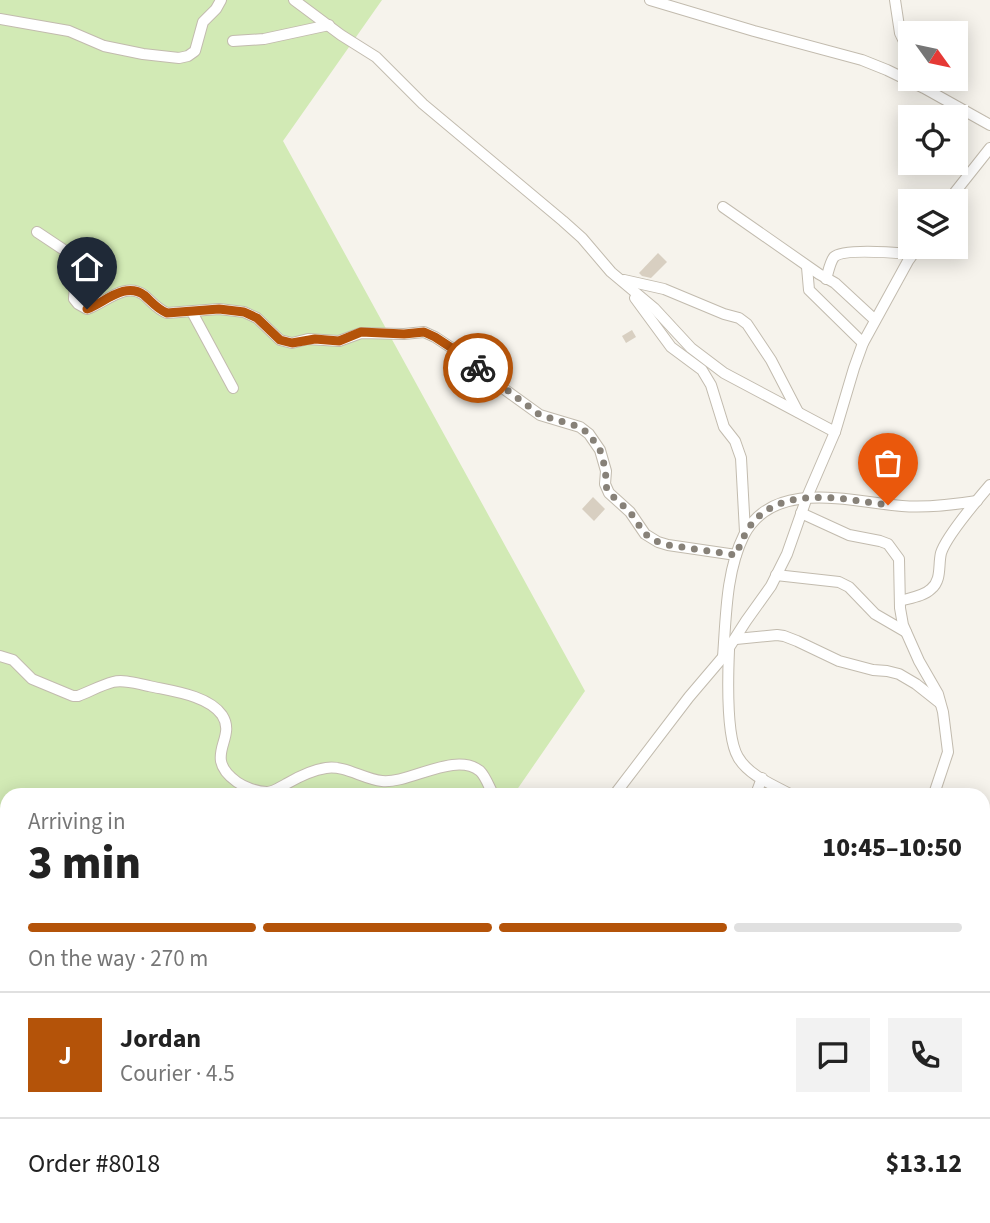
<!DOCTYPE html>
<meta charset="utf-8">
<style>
body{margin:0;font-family:"Source Sans 3",sans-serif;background:#f2f2f2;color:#222;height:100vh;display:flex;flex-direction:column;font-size:26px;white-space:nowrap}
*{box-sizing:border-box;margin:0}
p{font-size:23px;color:#767676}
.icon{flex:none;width:38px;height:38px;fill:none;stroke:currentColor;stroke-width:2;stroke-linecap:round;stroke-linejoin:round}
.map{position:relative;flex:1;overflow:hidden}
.details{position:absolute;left:0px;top:788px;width:990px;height:436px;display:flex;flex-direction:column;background:#fff;border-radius:21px 21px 0 0;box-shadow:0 4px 18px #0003}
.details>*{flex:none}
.needle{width:46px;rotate:123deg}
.fabs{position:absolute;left:898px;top:21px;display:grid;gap:14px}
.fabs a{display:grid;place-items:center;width:70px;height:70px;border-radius:0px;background:#fff;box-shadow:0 4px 18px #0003;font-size:35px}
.pin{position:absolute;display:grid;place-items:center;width:60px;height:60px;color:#fff;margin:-72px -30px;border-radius:50% 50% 50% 0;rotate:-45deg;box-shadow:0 0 7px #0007}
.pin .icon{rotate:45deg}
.courier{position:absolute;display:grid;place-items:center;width:70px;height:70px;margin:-35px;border:5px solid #b45309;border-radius:50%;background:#fff;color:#222;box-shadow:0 2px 9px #0007}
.head em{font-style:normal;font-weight:800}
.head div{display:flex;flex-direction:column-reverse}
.head{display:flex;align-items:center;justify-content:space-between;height:119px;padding:0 28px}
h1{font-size:46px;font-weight:800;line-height:52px}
.bar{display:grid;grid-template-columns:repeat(4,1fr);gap:10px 7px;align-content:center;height:84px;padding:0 28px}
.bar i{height:9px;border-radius:5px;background:#e0e0e0}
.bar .current{background:#b45309}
.bar p{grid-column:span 4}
.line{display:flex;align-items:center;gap:18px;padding:0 28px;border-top:2px solid #e0e0e0}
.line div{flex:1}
.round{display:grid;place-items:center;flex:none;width:74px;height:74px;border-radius:0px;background:#f2f2f2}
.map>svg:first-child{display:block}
.green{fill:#d2eab5}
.building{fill:#d8cfc1}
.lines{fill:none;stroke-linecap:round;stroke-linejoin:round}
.street-casing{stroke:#c2bbae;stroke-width:12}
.street{stroke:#fff;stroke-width:10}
.done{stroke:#878178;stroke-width:7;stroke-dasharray:0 12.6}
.route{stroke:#b45309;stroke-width:9}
</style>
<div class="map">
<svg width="990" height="1223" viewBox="0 0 990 1223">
<rect width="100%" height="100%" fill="#f6f3ec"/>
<!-- green -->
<path class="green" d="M0,0H382L283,141L585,691L514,794H7V970L0,971Z"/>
<!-- building -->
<g class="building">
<path d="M658,253L667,262L651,278L642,276L639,273Z"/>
<path d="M632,330L636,337L626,343L622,336Z"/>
<path d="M504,357L512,364L500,376L493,369Z"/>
<path d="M593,497L605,509L594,521L582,509Z"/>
</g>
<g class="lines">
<defs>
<g id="street">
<path d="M294,0L341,35L376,57L423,104L563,221L582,238L611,272L654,308L691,348L724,373L835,432"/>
<path d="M650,0L754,31L862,60L887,70L924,88L990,125"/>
<path d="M895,0L900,33L910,54"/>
<path d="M0,19L69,31L104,46L143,54L179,58L188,56L195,51L203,22L216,9L221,0"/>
<path d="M233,41L264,39L329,25"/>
<path d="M948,201L990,148"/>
<path d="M723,207L819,274L835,283L875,320"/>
<path d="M37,232L73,256C82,269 74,285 74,299L78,304L87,309C105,303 125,281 144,295C152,302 157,309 167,313L219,309L244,312L257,318L280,340L292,343L308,339L339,341L361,333L404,334L424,332L435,337L467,358L486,376L540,415L580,427L589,434L600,450L606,471L605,484L609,493L630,512L645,534L658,542L668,545L736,555"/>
<path d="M807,267L809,290L863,343"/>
<path d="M826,279C828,273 830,262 834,257C843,248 899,253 913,254"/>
<path d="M624,280L664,289L724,314L739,318L747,324L771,360L798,412"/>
<path d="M635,298L671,347L702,370L711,385L724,427L735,441L741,458L745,532"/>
<path d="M192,312L233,388"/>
<path d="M801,513L849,535L880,541L888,544L899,559L900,608L903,625L919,661L938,694L943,712L948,752L934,794"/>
<path d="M776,575L839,582L849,587L875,614L906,632"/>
<path d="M900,601C910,598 924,596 931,589C942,580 938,565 941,553C946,537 978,499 990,485"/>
<path d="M736,639L777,635L784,636L797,641L839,661L873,670L887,671L899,674L916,684L940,703"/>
<path d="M729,650C728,674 726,737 738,757C748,775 773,785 790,794"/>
<path d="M0,656L13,660L32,679L73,696H78C89,692 101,685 113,682C124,679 138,684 149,686C171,691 208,695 222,715C238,739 201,756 237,782C244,787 257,792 267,792C274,792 280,787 286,784C298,777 312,770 326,768C345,765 363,779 382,781C409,784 455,751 480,771C486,777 489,787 493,794"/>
<path d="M723,657C726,617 726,571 744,535C774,478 852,502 902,506C928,508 952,505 977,501"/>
<path d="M615,794L689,697L723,657L746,621L771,586L787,554L807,497L835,432L854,368L863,343L908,261L918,247"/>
<path d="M756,794L762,778"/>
<path d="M984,1041L990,1044"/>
<path d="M0,1042L7,1043"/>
<path d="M984,1197L990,1195"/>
<path d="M628,1216L634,1223"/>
<path d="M58,1223L63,1216"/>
<path d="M576,1223L579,1216"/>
<path d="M686,1223L687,1216"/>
<path d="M756,1223L763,1216"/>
<path d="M800,1223L801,1216"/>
<path d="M956,1223L962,1216"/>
</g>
</defs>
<!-- street casing -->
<use href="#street" class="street-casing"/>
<!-- street -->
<use href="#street" class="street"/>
</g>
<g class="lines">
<!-- done -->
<path class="done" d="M478,368L540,415L580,427L589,434L600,450L606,471L605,484L609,493L630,512L645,534L658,542L668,545L736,555C740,545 744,535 750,526C782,484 843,499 888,505"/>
<!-- route -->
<path class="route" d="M87,309C104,303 125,281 144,295C152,302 157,309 167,313L219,309L244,312L257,318L280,340L292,343L315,339L339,341L361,332L404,334L424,332L435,337L467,358L478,368"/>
</g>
</svg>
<div class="fabs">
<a><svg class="needle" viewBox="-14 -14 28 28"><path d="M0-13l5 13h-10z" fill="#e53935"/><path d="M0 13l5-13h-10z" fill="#767676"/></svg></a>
<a><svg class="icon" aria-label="locate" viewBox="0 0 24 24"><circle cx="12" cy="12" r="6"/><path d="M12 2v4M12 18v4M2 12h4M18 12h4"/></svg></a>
<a><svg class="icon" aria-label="layers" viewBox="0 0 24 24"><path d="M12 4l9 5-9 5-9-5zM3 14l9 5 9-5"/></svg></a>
</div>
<div class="pin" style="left:888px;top:505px;background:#ea580c"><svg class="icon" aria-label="bag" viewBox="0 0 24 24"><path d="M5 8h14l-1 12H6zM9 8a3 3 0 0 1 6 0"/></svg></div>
<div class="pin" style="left:87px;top:309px;background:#1f2937"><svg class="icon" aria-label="home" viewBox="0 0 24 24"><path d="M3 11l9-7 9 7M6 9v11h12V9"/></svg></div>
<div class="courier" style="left:478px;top:368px"><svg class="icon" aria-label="bike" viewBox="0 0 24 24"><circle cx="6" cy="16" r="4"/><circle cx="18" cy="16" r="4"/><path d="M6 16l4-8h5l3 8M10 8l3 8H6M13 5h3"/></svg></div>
<section class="details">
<div class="head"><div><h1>3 min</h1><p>Arriving in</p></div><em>10:45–10:50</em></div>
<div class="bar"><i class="current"></i><i class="current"></i><i class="current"></i><i></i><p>On the way · 270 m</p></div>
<div class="line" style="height:126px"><b class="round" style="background:#b45309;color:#fff">J</b><div><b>Jordan</b><p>Courier · 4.5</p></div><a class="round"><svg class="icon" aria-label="chat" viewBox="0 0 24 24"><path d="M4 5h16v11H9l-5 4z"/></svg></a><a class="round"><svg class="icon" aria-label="phone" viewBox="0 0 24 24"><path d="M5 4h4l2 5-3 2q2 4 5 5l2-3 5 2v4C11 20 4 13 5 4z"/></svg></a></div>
<div class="line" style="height:91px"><div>Order #8018</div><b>$13.12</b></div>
</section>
</div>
